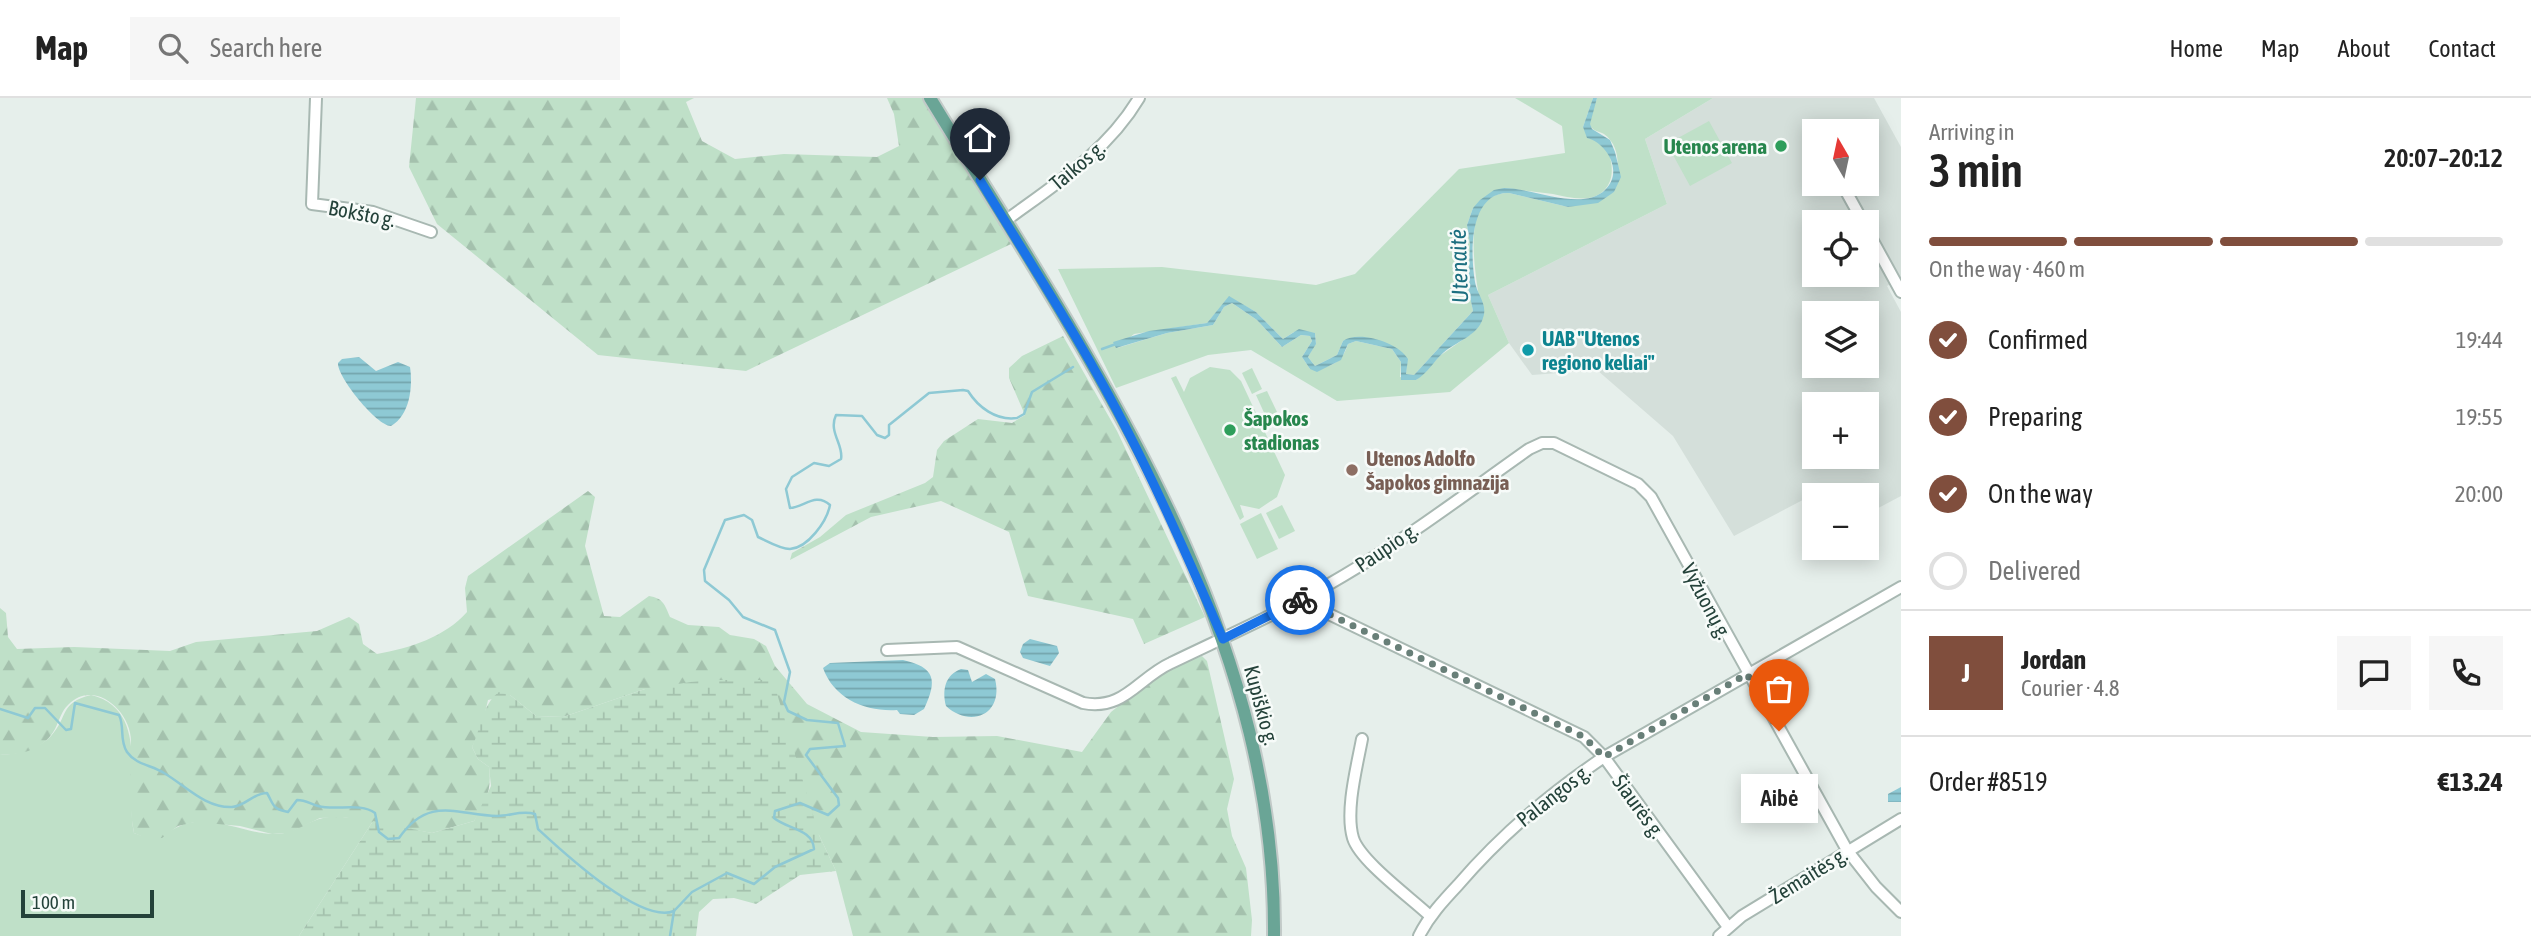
<!DOCTYPE html>
<meta charset="utf-8">
<style>
body{margin:0;font-family:"Asap Condensed",sans-serif;background:#f6f6f6;color:#222;height:100vh;display:flex;flex-direction:column;font-size:26px;white-space:nowrap}
*{box-sizing:border-box;margin:0}
p{font-size:23px;color:#767676}
.icon{flex:none;width:38px;height:38px;fill:none;stroke:currentColor;stroke-width:2;stroke-linecap:round;stroke-linejoin:round}
.map{position:relative;flex:1;overflow:hidden}
.side{display:flex;flex-direction:column;background:#fff;width:630px}
.side>*{flex:none}
.needle{width:46px;rotate:351deg}
.fabs{position:absolute;left:1802px;top:21px;display:grid;gap:14px}
.fabs a{display:grid;place-items:center;width:77px;height:77px;border-radius:0px;background:#fff;box-shadow:0 4px 18px #0003;font-size:35px}
.scale{position:absolute;left:21px;bottom:18px;width:133px;box-sizing:border-box;padding-left:7px;border:4px solid #24423a;border-top:0;font-size:19px;line-height:24px;white-space:nowrap;color:#24423a;-webkit-text-stroke:5px #f7fbf9;paint-order:stroke}
.pin{position:absolute;display:grid;place-items:center;width:60px;height:60px;color:#fff;margin:-72px -30px;border-radius:50% 50% 50% 0;rotate:-45deg;box-shadow:0 0 7px #0007}
.pin .icon{rotate:45deg}
.courier{position:absolute;display:grid;place-items:center;width:70px;height:70px;margin:-35px;border:5px solid #1a73e8;border-radius:50%;background:#fff;color:#222;box-shadow:0 2px 9px #0007}
.bubble{position:absolute;height:49px;border-radius:0px;background:#fff;box-shadow:0 4px 18px #0003;font-size:23px;font-weight:600;line-height:49px;text-align:center}
.overview em{font-style:normal;font-weight:600}
.overview div{display:flex;flex-direction:column-reverse}
.overview{display:flex;align-items:center;justify-content:space-between;height:119px;padding:0 28px}
h1{font-size:46px;font-weight:600;line-height:52px}
.bar{display:grid;grid-template-columns:repeat(4,1fr);gap:10px 7px;align-content:center;height:84px;padding:0 28px}
.bar i{height:9px;border-radius:5px;background:#e0e0e0}
.bar .active{background:#804e3d}
.bar p{grid-column:span 4}
.line{display:flex;align-items:center;gap:18px;padding:0 28px;border-top:2px solid #e0e0e0}
.line div{flex:1}
.round{display:grid;place-items:center;flex:none;width:74px;height:74px;border-radius:0px;background:#f6f6f6}
ol{padding:0 28px;list-style:none}
li{display:flex;align-items:center;gap:21px;height:77px}
li p{margin-inline-start:auto}
li .icon{padding:7px;border-radius:50%;background:#804e3d;color:#fff;stroke-width:4}
li:last-child{color:#767676}
li i{width:38px;height:38px;border:4px solid #e0e0e0;border-radius:50%}
header{display:flex;align-items:center;gap:42px;box-sizing:border-box;height:98px;padding:0 35px;background:#fff;border-bottom:2px solid #e0e0e0}
header strong{font-size:33px}
nav{display:flex;gap:38px;margin-inline-start:auto;font-size:24px}
.search{width:490px;height:63px;background:#f6f6f6;display:flex;align-items:center;gap:18px;box-sizing:border-box;padding:0 24px;border-radius:0px;color:#767676;font-size:26px}
main{display:flex;flex:1;min-height:0}
.map>svg:first-child{display:block}
.built{fill:#d4dfda;fill-rule:evenodd}
.grass{fill:#bfe0c8}
.forest{fill:url(#forest-firs)}
.wetland{fill:url(#wetland-marsh)}
.water{fill:url(#water-rules)}
.lines{fill:none;stroke-linecap:round;stroke-linejoin:round}
.stream{stroke:#8ec9d4;stroke-width:2.5}
.minor-casing{stroke:#a8b8b2;stroke-width:14}
.major-casing{stroke:#c2cac8;stroke-width:16}
.minor{stroke:#fff;stroke-width:10}
.major{stroke:#6aa596;stroke-width:12}
.done{stroke:#687f78;stroke-width:7;stroke-dasharray:0 12.6}
.route{stroke:#1a73e8;stroke-width:9}
.leisure-dot{fill:#2e9e5b;stroke:#f7fbf9;stroke-width:2.5}
.culture-dot{fill:#0f9aa8;stroke:#f7fbf9;stroke-width:2.5}
.education-dot{fill:#8d6e63;stroke:#f7fbf9;stroke-width:2.5}
.labels{text-anchor:middle;dominant-baseline:central;stroke-width:5;stroke-linejoin:round;paint-order:stroke}
.leisure-label{font-size:21px;font-weight:bold;fill:#27864d;stroke:#f7fbf9;text-anchor:end}
.street-label{font-size:21px;fill:#24423a;stroke:#f7fbf9}
.culture-label{font-size:21px;font-weight:bold;fill:#0d838f;stroke:#f7fbf9;text-anchor:start}
.education-label{font-size:21px;font-weight:bold;fill:#785e54;stroke:#f7fbf9;text-anchor:start}
.water-label{font-size:23px;font-style:italic;fill:#1c6f80;stroke:#f7fbf9}
</style>
<header>
<strong>Map</strong>
<div class="search"><svg class="icon" aria-label="search" viewBox="0 0 24 24"><circle cx="10" cy="10" r="6"/><path d="M15 15l6 6"/></svg>Search here</div>
<nav><a>Home</a><a>Map</a><a>About</a><a>Contact</a></nav>
</header>
<main>
<div class="map">
<svg width="1901" height="838" viewBox="0 0 1901 838">
<defs>
<pattern id="forest-firs" width="22" height="20" patternUnits="userSpaceOnUse" patternTransform="scale(1.75)"><rect width="22" height="20" fill="#bfe0c8"/><path d="M5 1l3.5 6h-7zM16 11l3.5 6h-7z" fill="#a4c1ad"/></pattern>
<pattern id="wetland-marsh" width="20" height="14" patternUnits="userSpaceOnUse" patternTransform="scale(1.75)"><rect width="20" height="14" fill="#bfe0c8"/><path d="M1 5h8M5 5V1M11 12h8M15 12V8" fill="none" stroke="#a4c1ad"/></pattern>
<pattern id="water-rules" width="6" height="5" patternUnits="userSpaceOnUse" patternTransform="scale(1.75)"><rect width="6" height="5" fill="#8ec9d4"/><path d="M0 2.5h6" fill="none" stroke="#74a5ad"/></pattern>
</defs>
<rect width="100%" height="100%" fill="#e6efeb"/>
<!-- built -->
<path class="built" d="M1713,0H1874L1901,49V180L1887,188L1901,214V398L1867,416V397H1820L1818,394L1734,438L1673,338L1597,272L1532,277L1509,245L1488,197L1667,106L1645,41ZM1815,33H1867V86H1815ZM1815,124H1867V177H1815ZM1815,215H1867V268H1815ZM1815,306H1867V359H1815Z"/>
<!-- grass -->
<g class="grass">
<path d="M1515,0H1593L1583,29C1589,42 1603,43 1609,56C1612,64 1613,75 1610,83C1600,108 1572,100 1553,96C1537,94 1520,92 1504,90L1473,110L1467,127L1470,146L1468,189L1473,213L1414,277L1406,276L1407,261C1388,246 1367,233 1343,243L1337,257L1315,268L1308,259L1316,245L1315,235L1294,234L1283,241L1256,214L1229,199L1207,225L1134,236L1117,250L1167,235L1213,227L1224,209L1232,205L1257,222L1282,249L1301,237L1310,238L1312,243L1302,259L1310,271C1329,270 1342,266 1348,246L1356,243L1392,251L1401,264L1400,279L1416,282L1441,257L1471,236C1474,224 1480,206 1478,193C1474,164 1462,94 1509,95L1568,109L1614,94C1618,75 1623,50 1604,36C1599,33 1592,33 1590,27C1589,20 1595,7 1597,0H1713L1645,41L1667,106L1488,197L1509,245L1450,294L1337,303L1251,252L1208,257L1116,290L1058,171L1162,169L1316,187L1355,176L1459,71L1565,55L1562,28Z"/>
<path d="M1709,23L1732,65L1690,88L1667,46Z"/>
<path d="M1210,269L1230,272L1241,283L1285,377L1277,399L1259,411L1240,407L1244,419L1240,422L1171,280L1176,278L1184,294L1190,280Z"/>
<path d="M1252,270L1262,291L1252,296L1242,275Z"/>
<path d="M1267,293L1277,314L1266,319L1256,297Z"/>
<path d="M1282,407L1295,433L1279,441L1266,415Z"/>
<path d="M1261,415L1278,451L1257,461L1240,426Z"/>
<path d="M91,597C152,612 124,689 134,735C165,748 166,728 194,724C222,721 248,736 274,736C291,737 303,726 319,721C336,716 356,721 373,723L299,838H0V656C15,658 40,650 51,638C69,618 59,605 91,597Z"/>
</g>
<!-- forest -->
<g class="forest">
<path d="M416,0H694L686,4L702,43L735,61L784,56L877,59L899,48L894,16L887,0H923L1011,146L746,273L598,257L437,126L409,69Z"/>
<path d="M1063,238L1117,333L1205,519L1144,546L1133,521L1028,498L1009,434L941,403L871,419L790,462L792,455L820,439L846,417L925,385L933,379L937,352L944,343L978,321L1012,325L1025,317L1009,280V270L1022,258Z"/>
<path d="M588,393L595,399L585,448L604,518L620,519L649,498C663,500 665,507 670,519L688,527L719,529L730,537L754,541L766,548L775,568L807,606L861,634L933,639L997,638L1082,654L1111,614L1166,570L1202,558L1207,563L1234,681L1227,711L1232,738L1246,770L1252,822L1251,838H853L836,773L819,737L645,591L563,619L536,618L510,597L488,602L481,632L472,649L478,661L489,669C492,692 486,704 474,723L432,735L343,719L320,720L289,735L272,736L240,728L195,724L178,728L162,740L148,741L134,735C128,705 131,673 131,643C131,613 94,580 68,607C62,612 59,623 55,631C44,651 22,658 0,656V510L6,515L8,539L17,551L74,549L170,553L196,544L317,533L349,519L359,526L363,546L377,556C410,550 445,539 467,514L465,490L468,478Z"/>
</g>
<!-- wetland -->
<path class="wetland" d="M704,582H773L819,737L836,773L800,777L756,806L734,800L713,801L699,814L696,838H299L373,723L432,735L474,723L491,688L489,669L478,661L472,649C481,631 482,606 499,594L510,597L536,618L563,619L645,591Z"/>
<!-- water -->
<g class="water">
<path d="M1593,0H1597L1590,26L1592,31L1610,42L1615,54L1621,79L1614,94L1598,105L1568,109L1509,95C1469,94 1470,155 1475,184C1477,197 1488,206 1483,220C1478,238 1455,244 1443,255C1433,264 1428,275 1416,282H1401V264L1392,251L1356,243L1348,246L1341,262L1317,274L1310,271L1302,259L1312,243L1310,238L1301,237L1282,249L1257,222L1232,205L1224,209L1213,227L1167,235L1116,250L1113,244L1149,233L1207,225L1229,198L1256,214L1283,241L1299,231L1315,235L1316,246L1308,259L1315,268L1337,257L1343,243C1358,232 1398,244 1408,261L1406,276L1414,277L1473,213L1468,189L1470,146L1467,127L1473,110L1480,102L1494,92L1504,90C1533,90 1582,114 1605,92C1624,74 1607,45 1587,40L1583,29Z"/>
<path d="M359,259L376,273L398,264L410,269C413,289 410,317 391,328C377,328 337,279 338,265L342,261Z"/>
<path d="M1030,541L1057,548L1059,555L1050,568L1023,560L1020,554L1023,546Z"/>
<path d="M903,562C935,569 938,582 924,611L914,617L900,616L897,612C866,614 834,601 823,570L830,565Z"/>
<path d="M961,571L968,572L972,584L986,576L995,581C1004,616 971,631 946,608C942,592 945,577 961,571Z"/>
<path d="M1901,689V704H1888V696Z"/>
</g>
<g class="lines">
<!-- stream -->
<g class="stream">
<path d="M1102,251L1116,246"/>
<path d="M0,611L28,620L35,610H45L66,632L71,631L75,605L119,617C125,629 119,642 127,654C136,667 152,667 164,675C186,688 205,710 232,709C246,708 253,695 267,695C274,707 272,711 288,714L297,702C306,702 310,706 318,708C336,713 360,704 375,715L379,734L388,741L399,740C429,697 457,717 497,718C511,718 521,712 535,716L538,731C563,754 641,827 674,813"/>
<path d="M670,838L674,813L692,794L727,775L754,786L775,769L814,751C813,731 787,731 774,720L775,713L800,705L828,717L839,707L838,700L806,657L810,651L845,648L838,625L807,622L788,613L784,604L790,574L775,532L743,519L729,502L705,483L704,472L725,422L744,417L752,422L758,439C767,443 780,451 790,451C808,450 827,423 830,407C816,394 804,409 790,410L786,391L792,379L814,365L829,368L841,361C844,347 828,334 836,317L862,318L877,337L885,340L889,337V327L929,295L963,292L968,293C978,309 996,323 1017,320L1024,316L1032,294L1073,269"/>
</g>
<defs>
<g id="minor">
<path d="M316,0L312,106L373,114L431,134"/>
<path d="M1842,86L1863,124"/>
<path d="M1005,123C1054,87 1107,54 1139,0"/>
<path d="M1867,132L1901,194"/>
<path d="M1304,499L1308,506L1584,639L1604,659L1728,829"/>
<path d="M887,552L957,549L1083,605C1124,613 1138,580 1171,565C1229,537 1288,511 1343,478C1408,440 1468,394 1529,351L1542,345H1554L1638,386L1651,399L1847,752L1876,789L1901,814"/>
<path d="M1362,641C1357,668 1345,713 1353,740C1360,763 1411,800 1430,818"/>
<path d="M1419,838C1429,818 1443,803 1458,787C1501,737 1549,696 1604,659L1901,489"/>
<path d="M1719,838L1742,818L1901,721"/>
</g>
<path id="major" d="M930,0C1086,256 1277,525 1274,838"/>
</defs>
<!-- minor casing -->
<use href="#minor" class="minor-casing"/>
<!-- major casing -->
<use href="#major" class="major-casing"/>
<!-- minor -->
<use href="#minor" class="minor"/>
<!-- major -->
<use href="#major" class="major"/>
</g>
<g class="lines">
<!-- done -->
<path class="done" d="M1300,502L1304,499L1308,506L1584,639L1604,659L1747,576L1779,633"/>
<!-- route -->
<path class="route" d="M980,82C1030,165 1084,247 1128,334C1163,402 1193,471 1223,541L1300,502"/>
</g>
<!-- markers -->
<g class="leisure-dot">
<circle cx="1781" cy="48" r="7"/>
<circle cx="1230" cy="332" r="7"/>
</g>
<circle class="culture-dot" cx="1528" cy="252" r="7"/>
<circle class="education-dot" cx="1352" cy="372" r="7"/>
<g class="labels">
<!-- leisure labels -->
<g class="leisure-label">
<text x="1767" y="48">Utenos arena</text>
<text x="1244" y="320" text-anchor="start">Šapokos<tspan x="1244" dy="24">stadionas</tspan></text>
</g>
<!-- street labels -->
<g class="street-label">
<text transform="translate(1077 67) rotate(-40)">Taikos g.</text>
<text transform="translate(362 115) rotate(11)">Bokšto g.</text>
<text transform="translate(1386 449) rotate(-34)">Paupio g.</text>
<text transform="translate(1707 503) rotate(62)">Vyžuonų g.</text>
<text transform="translate(1262 607) rotate(75)">Kupiškio g.</text>
<text transform="translate(1553 697) rotate(-38)">Palangos g.</text>
<text transform="translate(1639 708) rotate(54)">Šiaurės g.</text>
<text transform="translate(1808 777) rotate(-32)">Žemaitės g.</text>
</g>
<!-- culture labels -->
<g class="culture-label">
<text x="1542" y="240">UAB "Utenos<tspan x="1542" dy="24">regiono keliai"</tspan></text>
</g>
<!-- education labels -->
<g class="education-label">
<text x="1366" y="360">Utenos Adolfo<tspan x="1366" dy="24">Šapokos gimnazija</tspan></text>
</g>
<!-- water labels -->
<g class="water-label">
<text transform="translate(1459 168) rotate(-92)">Utenaitė</text>
</g>
</g>
</svg>
<div class="fabs">
<a><svg class="needle" viewBox="-14 -14 28 28"><path d="M0-13l5 13h-10z" fill="#e53935"/><path d="M0 13l5-13h-10z" fill="#767676"/></svg></a>
<a><svg class="icon" aria-label="locate" viewBox="0 0 24 24"><circle cx="12" cy="12" r="6"/><path d="M12 2v4M12 18v4M2 12h4M18 12h4"/></svg></a>
<a><svg class="icon" aria-label="layers" viewBox="0 0 24 24"><path d="M12 4l9 5-9 5-9-5zM3 14l9 5 9-5"/></svg></a>
<a>+</a>
<a>−</a>
</div>
<div class="scale">100 m</div>
<div class="pin" style="left:1779px;top:633px;background:#ea580c"><svg class="icon" aria-label="bag" viewBox="0 0 24 24"><path d="M5 8h14l-1 12H6zM9 8a3 3 0 0 1 6 0"/></svg></div>
<div class="pin" style="left:980px;top:82px;background:#1f2937"><svg class="icon" aria-label="home" viewBox="0 0 24 24"><path d="M3 11l9-7 9 7M6 9v11h12V9"/></svg></div>
<div class="courier" style="left:1300px;top:502px"><svg class="icon" aria-label="bike" viewBox="0 0 24 24"><circle cx="6" cy="16" r="4"/><circle cx="18" cy="16" r="4"/><path d="M6 16l4-8h5l3 8M10 8l3 8H6M13 5h3"/></svg></div>
<div class="bubble" style="left:1741px;top:676px;width:77px">Aibė</div>
</div>
<section class="side">
<div class="overview"><div><h1>3 min</h1><p>Arriving in</p></div><em>20:07–20:12</em></div>
<div class="bar"><i class="active"></i><i class="active"></i><i class="active"></i><i></i><p>On the way · 460 m</p></div>
<ol>
<li><svg class="icon" aria-label="check" viewBox="0 0 24 24"><path d="M5 12l5 5 9-10"/></svg>Confirmed<p>19:44</p></li>
<li><svg class="icon" aria-label="check" viewBox="0 0 24 24"><path d="M5 12l5 5 9-10"/></svg>Preparing<p>19:55</p></li>
<li><svg class="icon" aria-label="check" viewBox="0 0 24 24"><path d="M5 12l5 5 9-10"/></svg>On the way<p>20:00</p></li>
<li><i></i>Delivered</li>
</ol>
<div class="line" style="height:126px"><b class="round" style="background:#804e3d;color:#fff">J</b><div><b>Jordan</b><p>Courier · 4.8</p></div><a class="round"><svg class="icon" aria-label="chat" viewBox="0 0 24 24"><path d="M4 5h16v11H9l-5 4z"/></svg></a><a class="round"><svg class="icon" aria-label="phone" viewBox="0 0 24 24"><path d="M5 4h4l2 5-3 2q2 4 5 5l2-3 5 2v4C11 20 4 13 5 4z"/></svg></a></div>
<div class="line" style="height:91px"><div>Order #8519</div><b>€13.24</b></div>
</section>
</main>
